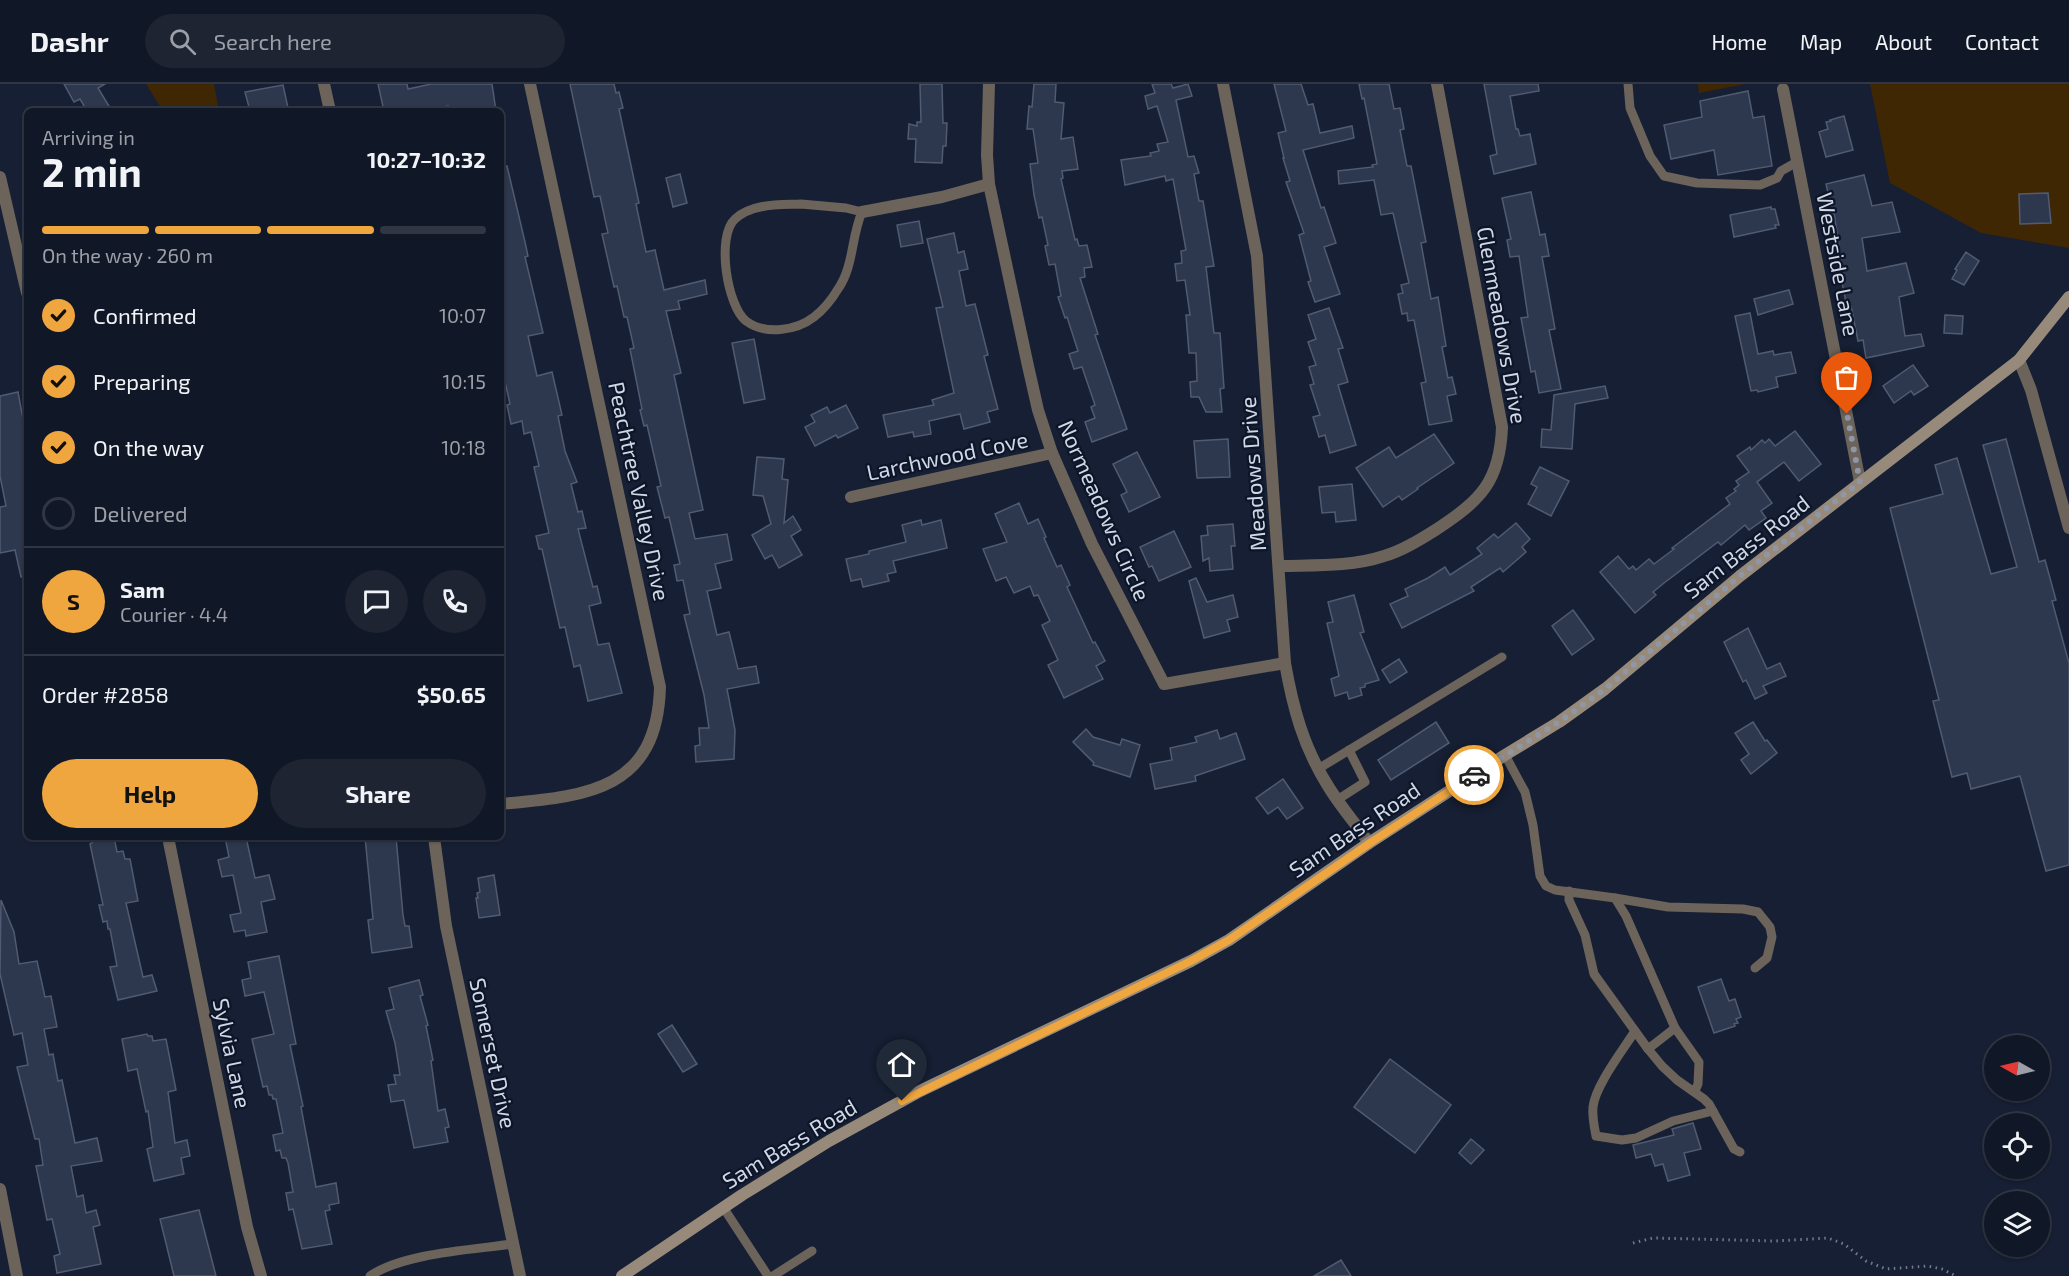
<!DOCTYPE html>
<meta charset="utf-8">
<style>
body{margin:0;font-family:"Exo 2",sans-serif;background:#1e2432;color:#f1f3f6;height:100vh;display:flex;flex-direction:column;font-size:22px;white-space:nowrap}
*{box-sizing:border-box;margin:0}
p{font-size:20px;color:#9c9fa7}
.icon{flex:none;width:33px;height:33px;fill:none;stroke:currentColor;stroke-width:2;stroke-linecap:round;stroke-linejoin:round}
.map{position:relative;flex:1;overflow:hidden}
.details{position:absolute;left:24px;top:24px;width:480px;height:732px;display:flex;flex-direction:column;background:#101726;border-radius:9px;box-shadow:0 2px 4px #0004,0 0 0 2px #303643}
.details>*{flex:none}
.needle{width:39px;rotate:278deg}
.tools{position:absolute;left:1984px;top:951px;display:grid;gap:12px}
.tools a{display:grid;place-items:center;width:66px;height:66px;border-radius:50%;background:#101726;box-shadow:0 2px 4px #0004,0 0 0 2px #303643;font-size:30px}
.pin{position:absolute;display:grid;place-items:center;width:51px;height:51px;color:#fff;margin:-62px -26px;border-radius:50% 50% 50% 0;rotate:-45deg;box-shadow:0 0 6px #0007}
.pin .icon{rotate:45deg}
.courier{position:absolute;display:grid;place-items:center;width:60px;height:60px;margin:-30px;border:4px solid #f0a63f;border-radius:50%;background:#fff;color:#222;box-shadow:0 2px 8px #0007}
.overview em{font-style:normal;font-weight:700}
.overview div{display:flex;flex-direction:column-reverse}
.overview{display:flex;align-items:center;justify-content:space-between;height:102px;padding:0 18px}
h1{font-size:39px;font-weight:700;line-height:45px}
.bar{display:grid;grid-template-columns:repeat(4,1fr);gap:9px 6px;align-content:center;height:72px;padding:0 18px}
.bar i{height:8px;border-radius:4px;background:#303643}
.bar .active{background:#f0a63f}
.bar p{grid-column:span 4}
.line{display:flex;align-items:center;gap:15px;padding:0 18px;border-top:2px solid #303643}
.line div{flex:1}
.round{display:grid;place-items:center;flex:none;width:63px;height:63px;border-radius:32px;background:#1e2432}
ol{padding:0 18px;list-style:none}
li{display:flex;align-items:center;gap:18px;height:66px}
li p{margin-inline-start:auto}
li .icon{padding:6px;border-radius:50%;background:#f0a63f;color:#111;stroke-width:4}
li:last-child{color:#9c9fa7}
li i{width:33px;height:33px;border:3px solid #303643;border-radius:50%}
.primary-button{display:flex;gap:12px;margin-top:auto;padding:12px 18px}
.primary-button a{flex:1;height:69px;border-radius:36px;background:#f0a63f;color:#111;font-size:24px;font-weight:700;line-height:69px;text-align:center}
.primary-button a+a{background:#1e2432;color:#f1f3f6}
header{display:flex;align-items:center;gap:36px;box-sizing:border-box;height:84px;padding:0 30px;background:#101726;border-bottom:2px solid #303643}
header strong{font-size:28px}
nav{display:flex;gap:33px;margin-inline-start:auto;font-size:21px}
.search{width:420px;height:54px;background:#1e2432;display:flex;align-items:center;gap:15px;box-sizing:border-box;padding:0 21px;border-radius:33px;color:#9c9fa7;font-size:22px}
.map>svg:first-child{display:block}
.green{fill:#402704}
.building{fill:#2d374d;stroke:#505b72;stroke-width:1.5}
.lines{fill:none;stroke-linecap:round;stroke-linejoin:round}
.path{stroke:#737b8c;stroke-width:3;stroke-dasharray:1.5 4.5;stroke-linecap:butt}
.service{stroke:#6c635a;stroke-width:9}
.minor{stroke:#6c635a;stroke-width:12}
.secondary{stroke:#978a7a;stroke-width:12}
.done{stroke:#8f97a7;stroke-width:6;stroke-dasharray:0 10.8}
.route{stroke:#f0a63f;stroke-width:8}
.labels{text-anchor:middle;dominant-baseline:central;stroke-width:4.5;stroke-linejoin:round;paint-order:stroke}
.street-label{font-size:22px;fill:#d0d7e5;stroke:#0d1629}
</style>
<header>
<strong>Dashr</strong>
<div class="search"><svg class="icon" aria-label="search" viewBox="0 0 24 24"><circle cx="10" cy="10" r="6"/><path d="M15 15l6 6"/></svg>Search here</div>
<nav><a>Home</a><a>Map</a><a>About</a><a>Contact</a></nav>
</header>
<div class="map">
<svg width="2069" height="1192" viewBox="0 0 2069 1192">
<rect width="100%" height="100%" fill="#161f33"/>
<!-- green -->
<g class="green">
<path d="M146,0H214L219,27H163Z"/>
<path d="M1698,0H1745L1699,9Z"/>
<path d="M1870,0H2069V164L1981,149L1890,99Z"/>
</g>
<!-- building -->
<g class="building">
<path d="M64,0H105L98,4L112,27H87L80,15L74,18Z"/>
<path d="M378,0H407L408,5L431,0H492L496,27H449L448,22L430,27H384Z"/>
<path d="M570,0H614L616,9L619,8L623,24L619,25L639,119L636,120L646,168L655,166L664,206L705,196L707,210L678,217L680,225L666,227L681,289L674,291L703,426L689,429L695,455L727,450L732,476L715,480L721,504L707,507L717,551L729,548L738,585L756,582L759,599L727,605L735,646L734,675L696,678L695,662L700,661L699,644H709L704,611L684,531L690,530L683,496L677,497L674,481L680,480L669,433L665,434L657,403L661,402L647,341L644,342L640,326L642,325L630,265L634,264L627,233H624L617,202L614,203L602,150L608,149L600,112L594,113Z"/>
<path d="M920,0H942L943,39H947L946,62H943L942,79L915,78L916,55H908L909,40L917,42V38H921Z"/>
<path d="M1034,0H1056L1055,18L1064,19L1061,55L1073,53L1078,85L1062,87L1063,94L1061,95L1075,156L1077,155L1079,162L1087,161L1092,183L1084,184L1085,193L1080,194L1098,250L1095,251L1127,345L1092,358L1085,338L1095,334L1091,323L1095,321L1082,283L1074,285L1069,270L1078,267L1067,233L1065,234L1058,213L1061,212L1055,180L1049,181L1045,162L1048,161L1042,133L1039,134L1034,111L1030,80L1038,79L1033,45H1027L1029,22L1032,23Z"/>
<path d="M1152,0H1171L1173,4L1188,0L1192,12L1176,16L1188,73L1194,72L1199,89L1194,90L1199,117H1203L1214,182L1206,183L1214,249H1220L1224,304L1220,305L1222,328H1206L1199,313H1191L1190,298L1197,297L1196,269H1189L1186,231H1190L1185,196L1177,197L1175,180L1182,179L1181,167L1186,166L1173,95L1166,97L1165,92L1125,101L1121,76L1151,72L1150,69L1159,67L1157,60L1168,58L1157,22L1148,25L1145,12L1155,9Z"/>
<path d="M1274,0H1301L1308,21L1313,20L1320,49L1352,42L1354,54L1303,66L1321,124L1324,123L1336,159L1324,163L1340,210L1315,218L1308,198L1311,197L1299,151L1304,149L1286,98L1290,97L1283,74H1284L1278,49L1286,47Z"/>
<path d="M1359,0H1389L1394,25L1400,24L1404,45L1400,46L1407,82H1411L1426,158L1421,159L1431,215L1438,213L1446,262L1442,263L1448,294L1452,293L1456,310L1447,312L1452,337L1429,341L1421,299L1426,298L1414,236L1408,237L1407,229L1402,230L1398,210L1403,209L1401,201L1409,199L1393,129L1381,131L1374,96L1339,100L1338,87L1373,83L1372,81L1377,80L1364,14L1362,15Z"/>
<path d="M1484,0H1538L1539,7L1510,12L1516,45H1518L1520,52L1530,50L1536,80L1494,90L1490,72L1497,70Z"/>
<path d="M283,1L288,24L273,27H250L245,8Z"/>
<path d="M1748,7L1753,34L1764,32L1772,82L1718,91L1714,66L1671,75L1664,41L1702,33L1700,17Z"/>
<path d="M1844,32L1853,66L1826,73L1819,48L1828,45L1826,38L1831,37L1830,36Z"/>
<path d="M501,82H507L525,158L528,172L525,173L543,249L528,252L537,292L552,288L562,331L558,332L565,367L577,398L571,400L578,428L582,427L586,444L578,445L593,503L597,502L601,519L589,522L598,561L609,559L622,609L588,617L580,581L574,583L565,543L560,544L542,465H539L536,452L549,449L534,383L539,382L531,348L524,350L522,337L511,340L507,321L510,320L502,284L505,283L501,265Z"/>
<path d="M680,90L687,119L673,123L666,94Z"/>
<path d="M1864,91L1872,122L1892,118L1900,148L1862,154L1867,187L1906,179L1914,209L1899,213L1905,252L1921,250L1924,262L1866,274L1863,256L1858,257L1851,222L1847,223L1841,194H1844L1834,129L1833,130L1826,100Z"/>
<path d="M1531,108L1540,151L1545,150L1549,172L1542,173L1555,245L1549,246L1561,305L1539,309L1535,287L1531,288L1521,234L1528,233L1519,172L1510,173L1507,156L1511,155L1502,114Z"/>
<path d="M2048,109L2051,139L2020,140L2019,110Z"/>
<path d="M1771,123V125H1775L1779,141H1775L1776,144L1734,153L1730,131Z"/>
<path d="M919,137L923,159L901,163L897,141Z"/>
<path d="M954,149L958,169L964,167L968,185L959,187L966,222L975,220L988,271L984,272L998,325L987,328L990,338L964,345L960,330L929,337L931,350L914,353L913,348L888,353L883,331L934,321L932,316L954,309L936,224L943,223L927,155Z"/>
<path d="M1966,168L1979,177L1964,201L1952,195L1957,186L1955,185Z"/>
<path d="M1789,206L1793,220L1758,231L1754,215Z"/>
<path d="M1329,224L1343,264L1338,265L1348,298L1338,301L1356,361L1330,369L1325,351L1319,353L1313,333L1320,331L1310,301L1314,300L1309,283L1316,281L1308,258L1316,255L1308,231Z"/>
<path d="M1750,229L1758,270L1773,267L1774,271L1791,268L1796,289L1776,293L1778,303L1758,308L1757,306L1751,307L1735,232Z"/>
<path d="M1945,231L1963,232L1962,250L1944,249Z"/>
<path d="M754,255L765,315L744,319L732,259Z"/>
<path d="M1913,281L1928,302L1914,311L1911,307L1894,319L1883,302Z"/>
<path d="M1605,302L1608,314L1575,320L1572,365L1541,363L1542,345L1551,346L1554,311Z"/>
<path d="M18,308L27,357V363L24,364L27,379V492L21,493L15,466L0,469V423L6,422L0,392V312Z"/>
<path d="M846,321L858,344L838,354L836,351L815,362L805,343L815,338L811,331L827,323L830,329Z"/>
<path d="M1795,347L1821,380L1799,397L1784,378L1757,398L1772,419L1761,427L1766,434L1749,446L1745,441L1721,461L1718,458L1664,499L1653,508L1656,511L1635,529L1600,488L1618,472L1629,485L1633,482L1636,486L1649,475L1654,480L1674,465L1672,464L1730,420L1726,414L1736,407L1734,405L1739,401L1736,397L1749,388L1737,372L1750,363L1751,366L1762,356L1765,359L1769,355L1775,362Z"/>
<path d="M1434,350L1454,379L1417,404L1418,405L1402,416L1399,412L1383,423L1356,384L1389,363L1396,374Z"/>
<path d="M1228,355L1230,393L1197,394L1194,357Z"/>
<path d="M2006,355L2039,478L2045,476L2056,516L2052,517L2069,579V781L2046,787L2020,692L1971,705L1967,689L1952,693L1933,617L1939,616L1890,424L1943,410L1935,381L1957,374L1991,490L2017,483L1983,361Z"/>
<path d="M1137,368L1160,413L1129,428L1121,411L1127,408L1113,380Z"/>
<path d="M757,373L784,375L782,395L788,396L784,439L793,432L801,446L791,452L802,471L779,484L772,471L765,475L752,451L771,440L763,412L753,411Z"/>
<path d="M1540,383L1569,397L1551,432L1528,420L1537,403L1531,400Z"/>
<path d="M1352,400L1356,436L1336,438L1335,428L1322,429L1319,403Z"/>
<path d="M1019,419L1028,440L1038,435L1046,453L1044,454L1057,483L1061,481L1070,501L1067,503L1093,559L1095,558L1105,577L1096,582L1103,595L1064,614L1048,581L1058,576L1042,541L1050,537L1038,511L1034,512L1030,502L1014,509L1006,493L996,497L983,465L1007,458L995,430Z"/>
<path d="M921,436L922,441L941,436L947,464L893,477L896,488L887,490L889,497L863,503L861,495L851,497L846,475L869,470V467L906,458L902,441Z"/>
<path d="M1516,439L1530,455L1522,463L1526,468L1503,488L1500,484L1471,503L1474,507L1402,544L1390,520L1408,512L1405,505L1428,494L1445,483L1450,491L1482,470L1477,464L1494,450L1498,454Z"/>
<path d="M1233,440L1235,462H1231L1233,485L1210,487L1209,474L1203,477L1201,452L1208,451L1207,442Z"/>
<path d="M1174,447L1191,483L1159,497L1152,482L1149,483L1140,463Z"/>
<path d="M1196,494L1207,518L1233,511L1238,533L1227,536L1230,547L1204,554L1189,497Z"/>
<path d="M1354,511L1364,548L1360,549L1379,596L1365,600V603L1360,604L1362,611L1349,615L1347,608L1335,612L1331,595L1339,592L1327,539L1333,538L1328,518Z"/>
<path d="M1573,526L1594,555L1572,571L1552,542Z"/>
<path d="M1748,544L1767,585L1780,579L1786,592L1763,602L1767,609L1755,615L1746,596L1743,598L1724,558Z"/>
<path d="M1399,575L1407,588L1390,599L1382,586Z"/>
<path d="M1436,638L1449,659L1391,696L1378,676Z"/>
<path d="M1753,638L1765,657L1767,656L1777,669L1751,690L1741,676L1749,670L1735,649Z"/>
<path d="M1086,645L1093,653L1120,661L1122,655L1140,661L1130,693L1093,681L1094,679L1073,658Z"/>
<path d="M1217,646L1220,655L1236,649L1245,675L1195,692L1196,697L1155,705L1150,680L1172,676L1170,664L1197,658L1195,653Z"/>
<path d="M1283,695L1303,724L1287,735L1278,723L1268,730L1256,714Z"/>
<path d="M91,753H114L117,768L123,767L125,775H130L138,817L126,819L143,893L152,891L157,907L118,916L110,883L117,882L110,845H108L107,837L103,838L99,821H103L90,760L92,759Z"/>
<path d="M225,753H246L255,794L269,791L275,815L261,818L267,848L246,852L245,846L234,848L230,831L241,829L233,791L222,793L218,776L229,773Z"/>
<path d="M365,753H396L403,831L405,842H409L412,863L372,869L368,836L373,835Z"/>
<path d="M494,791L500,831L479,834L476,814H478L477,809L480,808L478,794Z"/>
<path d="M1,816L14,848L19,880L37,877L45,913L51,912L57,943L44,945L49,971L53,970L58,997L62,996L75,1059L97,1054L102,1077L71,1082L77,1113L83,1111L86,1129L96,1126L100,1141L93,1143L101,1180L57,1189L54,1172L60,1170L52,1135L47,1136L36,1082L43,1081L39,1055H35L17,983L28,981L22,949L14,951L0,890Z"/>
<path d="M279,872L296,960L290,961L303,1022L301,1023L316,1103L336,1099L339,1119L329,1121L330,1126L325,1127L332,1160L302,1165L293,1125L289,1126L286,1109L293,1108L288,1079L286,1074H282L280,1066L276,1067L273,1051L283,1049L276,1015H273L272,1011H269L267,1002L263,1003L252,955L274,950L264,908L245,912L242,896L251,894L248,878Z"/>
<path d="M1721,895L1729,917L1735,915L1741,933L1736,935L1738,939L1734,940L1735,942L1714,949L1698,903Z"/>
<path d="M419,896L423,911L420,912L428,941L426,942L433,976L431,977L438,1027L445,1025L449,1043L445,1044L448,1058L414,1064L404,1016L391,1018L388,1001L396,1000L394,991H400L395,959L386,927L394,925L389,904Z"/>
<path d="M672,941L697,980L683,988L658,950Z"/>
<path d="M147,950L148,952H152L153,957L166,955L176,1006L168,1008L175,1059L187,1056L190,1072L181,1074L184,1090L154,1097L147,1065L153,1063L148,1027L146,1028L137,985L128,987L122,955Z"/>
<path d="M1390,975L1451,1021L1415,1069L1354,1023Z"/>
<path d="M1693,1039L1701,1065L1684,1069L1690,1091L1668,1097L1663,1080L1655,1082L1651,1070L1636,1074L1633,1061L1674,1051L1672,1045Z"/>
<path d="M1471,1055L1484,1066L1471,1080L1459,1069Z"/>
<path d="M199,1126L216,1192H174L160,1135Z"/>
<path d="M1341,1176L1351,1192H1314Z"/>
</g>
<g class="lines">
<!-- path -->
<path class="path" d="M1633,1159L1653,1154L1775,1157L1828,1154L1844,1160L1866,1177L1886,1185L1928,1182L1942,1185L1956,1192"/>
<!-- service -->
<g class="service">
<path d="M1628,0L1630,24L1650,72L1664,92L1697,99L1760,101L1777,94L1781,87L1797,78"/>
<path d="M801,120L846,124L862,128C851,153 854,182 838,205C832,215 823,226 814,233C796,247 765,251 746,237C727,222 716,152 735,135C752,119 780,121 801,120Z"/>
<path d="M1505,671L1525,708L1533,741L1540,792L1546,802L1555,806L1615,814L1626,832L1675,944L1699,978L1698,1000L1695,1007"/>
<path d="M1318,685L1502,573"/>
<path d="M1337,716L1365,698L1349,666"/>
<path d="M1569,807V816L1585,851L1594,890L1648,965L1662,982L1677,996L1704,1015L1709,1020L1734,1065L1740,1068"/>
<path d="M1615,814L1668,823L1743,825L1758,828L1770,843L1772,853L1767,874L1755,884"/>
<path d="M1635,947C1623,966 1595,1002 1593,1023C1592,1032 1594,1042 1596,1052L1622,1056L1636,1054L1673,1037L1713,1027"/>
<path d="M1648,965L1675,944"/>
<path d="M723,1123L768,1192"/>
<path d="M370,1192C404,1169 471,1166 513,1160"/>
<path d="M773,1192L812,1167"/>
</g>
<!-- minor -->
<g class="minor">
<path d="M324,0L330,27"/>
<path d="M989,0L987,71L989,100L1028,282L1038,326L1052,369L1092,460L1164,600L1285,579"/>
<path d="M1223,0L1257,172L1285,579C1293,624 1303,662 1328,702C1340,722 1356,740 1369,759"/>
<path d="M1783,5L1860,398"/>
<path d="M0,93L27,209"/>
<path d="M862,128L942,113L989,100"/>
<path d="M2019,276L2031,306L2069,444"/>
<path d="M851,413L1052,369"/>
<path d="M1280,482C1314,481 1351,483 1384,472C1402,467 1421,455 1437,445C1481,416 1500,397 1502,343L1437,0"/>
<path d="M501,720C585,712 657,708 660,603L530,0"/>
<path d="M168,753L247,1143L261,1192"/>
<path d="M434,753L446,842L520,1192"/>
<path d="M0,1105L17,1192"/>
</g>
<!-- secondary -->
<path class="secondary" d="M622,1192L742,1111L829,1057L920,1007L1191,877L1229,856L1369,759L1505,671L1559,638L1605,605L1740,492L2019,276L2069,213"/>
</g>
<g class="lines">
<!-- done -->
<path class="done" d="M1474,691L1559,638L1605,605L1740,492L1860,398L1847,330"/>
<!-- route -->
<path class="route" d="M902,1017L1191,877L1229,856L1370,759L1474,691"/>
</g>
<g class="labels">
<!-- street labels -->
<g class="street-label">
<text transform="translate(1839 180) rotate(79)">Westside Lane</text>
<text transform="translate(1503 241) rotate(80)">Glenmeadows Drive</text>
<text transform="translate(947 371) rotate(-12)">Larchwood Cove</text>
<text transform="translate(1252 390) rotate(-94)">Meadows Drive</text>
<text transform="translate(640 407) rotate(78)">Peachtree Valley Drive</text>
<text transform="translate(1105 426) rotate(66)">Normeadows Circle</text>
<text transform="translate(1746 462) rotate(-38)">Sam Bass Road</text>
<text transform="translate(1354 745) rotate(-34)">Sam Bass Road</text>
<text transform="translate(233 969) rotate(78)">Sylvia Lane</text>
<text transform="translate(494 969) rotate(78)">Somerset Drive</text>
<text transform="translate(789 1059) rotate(-31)">Sam Bass Road</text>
</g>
</g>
</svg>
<div class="tools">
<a><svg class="needle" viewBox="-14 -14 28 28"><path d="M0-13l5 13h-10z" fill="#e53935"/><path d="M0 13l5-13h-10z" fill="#9c9fa7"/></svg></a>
<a><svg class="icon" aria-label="locate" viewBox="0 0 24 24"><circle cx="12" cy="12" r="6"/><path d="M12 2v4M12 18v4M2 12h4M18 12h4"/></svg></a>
<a><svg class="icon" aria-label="layers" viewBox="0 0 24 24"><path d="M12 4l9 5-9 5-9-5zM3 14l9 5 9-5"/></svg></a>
</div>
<div class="pin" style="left:1847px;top:330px;background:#ea580c"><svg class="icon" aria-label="bag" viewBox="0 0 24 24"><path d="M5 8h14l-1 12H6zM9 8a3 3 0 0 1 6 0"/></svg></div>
<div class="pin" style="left:902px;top:1017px;background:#1f2937"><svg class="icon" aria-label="home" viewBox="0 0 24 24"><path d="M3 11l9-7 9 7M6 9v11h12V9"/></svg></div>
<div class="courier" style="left:1474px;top:691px"><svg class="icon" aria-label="car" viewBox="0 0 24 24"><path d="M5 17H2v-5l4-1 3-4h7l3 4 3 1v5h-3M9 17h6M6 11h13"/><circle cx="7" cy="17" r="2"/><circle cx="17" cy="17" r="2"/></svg></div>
<section class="details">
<div class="overview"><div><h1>2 min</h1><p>Arriving in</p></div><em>10:27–10:32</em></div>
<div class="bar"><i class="active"></i><i class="active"></i><i class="active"></i><i></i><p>On the way · 260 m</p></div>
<ol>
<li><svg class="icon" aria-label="check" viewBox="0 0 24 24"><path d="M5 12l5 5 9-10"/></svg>Confirmed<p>10:07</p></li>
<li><svg class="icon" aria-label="check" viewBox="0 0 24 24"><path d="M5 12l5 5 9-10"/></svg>Preparing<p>10:15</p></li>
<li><svg class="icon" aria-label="check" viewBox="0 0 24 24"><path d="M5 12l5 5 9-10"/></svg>On the way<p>10:18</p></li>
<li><i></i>Delivered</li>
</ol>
<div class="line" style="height:108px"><b class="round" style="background:#f0a63f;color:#111">S</b><div><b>Sam</b><p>Courier · 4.4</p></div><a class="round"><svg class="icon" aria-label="chat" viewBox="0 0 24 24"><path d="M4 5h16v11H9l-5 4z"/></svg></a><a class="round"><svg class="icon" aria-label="phone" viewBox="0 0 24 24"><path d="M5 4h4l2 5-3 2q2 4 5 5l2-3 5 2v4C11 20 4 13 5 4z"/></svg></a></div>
<div class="line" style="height:78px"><div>Order #2858</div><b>$50.65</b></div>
<div class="primary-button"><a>Help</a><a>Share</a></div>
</section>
</div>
